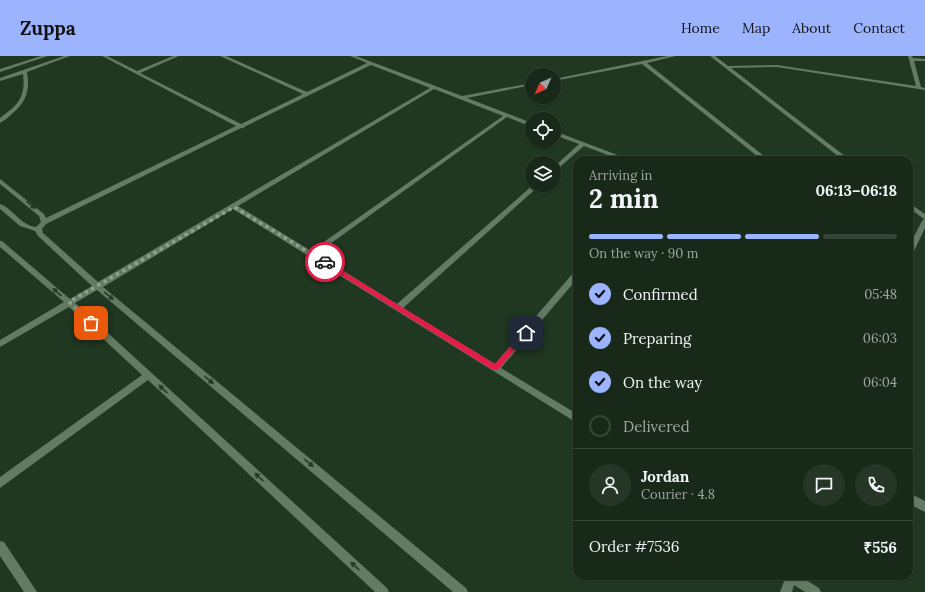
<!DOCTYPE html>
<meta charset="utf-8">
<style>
body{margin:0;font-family:Lora,serif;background:#253526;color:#f1f3f6;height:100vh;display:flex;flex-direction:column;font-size:15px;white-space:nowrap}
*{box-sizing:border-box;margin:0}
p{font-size:13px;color:#9fa6a2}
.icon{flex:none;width:22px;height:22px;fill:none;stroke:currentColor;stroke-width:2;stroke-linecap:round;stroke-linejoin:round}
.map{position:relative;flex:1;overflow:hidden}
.side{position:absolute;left:573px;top:100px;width:340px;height:424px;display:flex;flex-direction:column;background:#182919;border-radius:12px;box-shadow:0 1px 3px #0004,0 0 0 1px #364538}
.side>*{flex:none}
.needle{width:26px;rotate:225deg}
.fabs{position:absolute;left:525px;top:12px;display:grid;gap:8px}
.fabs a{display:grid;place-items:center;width:36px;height:36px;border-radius:50%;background:#182919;box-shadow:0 1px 3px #0004,0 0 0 1px #364538;font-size:20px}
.pin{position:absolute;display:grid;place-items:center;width:34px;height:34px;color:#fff;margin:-17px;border-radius:8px;box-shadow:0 2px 6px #0006}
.courier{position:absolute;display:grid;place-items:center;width:40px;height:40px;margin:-20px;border:3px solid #e11d48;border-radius:50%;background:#fff;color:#222;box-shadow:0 1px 5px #0007}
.overview em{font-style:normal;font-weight:800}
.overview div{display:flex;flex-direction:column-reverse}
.overview{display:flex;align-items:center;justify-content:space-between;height:68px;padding:0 16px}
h1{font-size:26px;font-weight:800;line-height:30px}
.bar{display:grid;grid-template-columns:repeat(4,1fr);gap:6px 4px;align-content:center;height:48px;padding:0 16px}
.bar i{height:5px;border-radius:3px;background:#364538}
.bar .selected{background:#9cb4fd}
.bar p{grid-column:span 4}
.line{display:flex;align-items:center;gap:10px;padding:0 16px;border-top:1px solid #364538}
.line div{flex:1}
.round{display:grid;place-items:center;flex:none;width:42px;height:42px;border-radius:21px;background:#253526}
ol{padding:0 16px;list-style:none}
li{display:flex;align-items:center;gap:12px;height:44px}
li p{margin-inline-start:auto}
li .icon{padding:4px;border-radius:50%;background:#9cb4fd;color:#111;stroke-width:4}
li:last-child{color:#9fa6a2}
li i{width:22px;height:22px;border:2px solid #364538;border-radius:50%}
header{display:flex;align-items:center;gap:24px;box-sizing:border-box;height:56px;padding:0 20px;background:#9cb4fd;color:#111}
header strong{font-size:19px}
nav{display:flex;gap:22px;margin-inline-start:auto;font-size:14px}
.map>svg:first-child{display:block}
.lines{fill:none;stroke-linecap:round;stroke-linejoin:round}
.minor{fill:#627b62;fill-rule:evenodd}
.oneway{fill:#29382a}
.route{fill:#e11d48}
.done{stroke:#8fa090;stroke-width:4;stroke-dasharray:0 7.2}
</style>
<header>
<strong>Zuppa</strong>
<nav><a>Home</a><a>Map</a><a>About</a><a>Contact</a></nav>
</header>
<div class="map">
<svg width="925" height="536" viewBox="0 0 925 536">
<rect width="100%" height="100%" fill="#203721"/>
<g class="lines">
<!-- minor -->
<g class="minor">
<path d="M41,0H48L0,16V13Z"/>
<path d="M64,0H70L27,16C30,33 27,45 13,57C9,61 5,64 0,67V62C18,49 26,41 23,18L0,25V22Z"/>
<path d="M102,0H107L137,15L173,0H179L140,17L241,68L303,38L220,0H226L307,36L367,7L350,0H356L462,40L532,27V29L467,42L532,67V71L507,61L316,198L397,248L533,129H540L403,252L495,308L574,216L577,215V223L501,312L577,358V367L233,153L103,231L466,532L468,536H453L97,234L75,247L387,532L389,536H375L148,324L0,432V421L142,319L69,251L0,291V284L64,246L0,191V185H2L70,243L92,230L38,180L35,175L20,170L0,153V148C14,153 20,169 36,171L41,166L39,160L0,128V123L44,158L46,162L236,70ZM371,9L430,32L98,226L43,177L42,173L46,168L241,72H244V71ZM434,33L503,60L311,195L238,150Z"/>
<path d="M667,0H676L647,7L769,104H762L642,8L554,25V23Z"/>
<path d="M710,0H715L728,10L777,9L916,30L908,0H912L913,2L925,3V5H914L921,31L925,32V34L777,11L731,12L850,104H843Z"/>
<path d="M554,75L628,103L629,104H621L584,90L554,116V111L579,88L554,79Z"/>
<path d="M909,147L925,158V172L913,197L909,199V190L922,165L924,163L909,152Z"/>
<path d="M909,437L925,445V456L909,448Z"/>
<path d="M0,485L4,486L37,536H24L0,500Z"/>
<path d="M786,520H800L819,532L821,536H805L794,529L792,536H780Z"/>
</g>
</g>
<!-- one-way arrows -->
<defs><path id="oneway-solid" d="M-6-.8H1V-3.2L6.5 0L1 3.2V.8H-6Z"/></defs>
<g class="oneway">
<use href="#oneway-solid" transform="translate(31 149) rotate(39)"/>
<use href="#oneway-solid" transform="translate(57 236) rotate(-139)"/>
<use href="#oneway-solid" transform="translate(109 240) rotate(40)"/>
<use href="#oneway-solid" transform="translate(209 324) rotate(40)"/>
<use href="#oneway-solid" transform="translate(163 333) rotate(-137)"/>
<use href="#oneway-solid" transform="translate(309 407) rotate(40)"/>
<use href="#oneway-solid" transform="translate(259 421) rotate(-137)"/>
<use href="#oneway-solid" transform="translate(355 510) rotate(-137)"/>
</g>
<!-- route -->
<path class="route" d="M325,204L495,308L524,275L526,274L529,277L498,314H493L323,208L322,206Z"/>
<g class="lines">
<!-- done -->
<path class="done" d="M91,267L69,246L234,151L325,206"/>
</g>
</svg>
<div class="fabs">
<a><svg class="needle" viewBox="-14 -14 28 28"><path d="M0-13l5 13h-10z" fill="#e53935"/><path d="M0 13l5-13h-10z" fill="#9fa6a2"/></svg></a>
<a><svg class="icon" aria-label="locate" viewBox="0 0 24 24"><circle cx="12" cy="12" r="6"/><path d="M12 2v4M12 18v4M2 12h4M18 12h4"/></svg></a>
<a><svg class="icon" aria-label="layers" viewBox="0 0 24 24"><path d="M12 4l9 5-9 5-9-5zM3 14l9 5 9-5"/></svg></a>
</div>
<div class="pin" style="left:91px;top:267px;background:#ea580c"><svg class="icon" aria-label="bag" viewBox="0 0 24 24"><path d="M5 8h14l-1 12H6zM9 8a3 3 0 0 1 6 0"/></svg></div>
<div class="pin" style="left:526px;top:277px;background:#1f2937"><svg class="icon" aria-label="home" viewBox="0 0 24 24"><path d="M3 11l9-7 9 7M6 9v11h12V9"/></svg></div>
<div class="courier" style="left:325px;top:206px"><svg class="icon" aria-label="car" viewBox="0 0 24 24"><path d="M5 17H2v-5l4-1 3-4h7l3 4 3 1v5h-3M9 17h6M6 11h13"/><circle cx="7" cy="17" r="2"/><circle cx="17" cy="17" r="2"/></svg></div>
<section class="side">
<div class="overview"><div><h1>2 min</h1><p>Arriving in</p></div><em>06:13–06:18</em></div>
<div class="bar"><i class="selected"></i><i class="selected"></i><i class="selected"></i><i></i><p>On the way · 90 m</p></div>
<ol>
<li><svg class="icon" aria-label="check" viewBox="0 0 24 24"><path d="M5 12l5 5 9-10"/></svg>Confirmed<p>05:48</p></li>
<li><svg class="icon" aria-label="check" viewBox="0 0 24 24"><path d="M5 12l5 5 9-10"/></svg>Preparing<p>06:03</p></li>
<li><svg class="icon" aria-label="check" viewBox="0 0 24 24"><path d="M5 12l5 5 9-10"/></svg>On the way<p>06:04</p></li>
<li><i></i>Delivered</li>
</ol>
<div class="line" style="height:72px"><a class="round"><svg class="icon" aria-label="person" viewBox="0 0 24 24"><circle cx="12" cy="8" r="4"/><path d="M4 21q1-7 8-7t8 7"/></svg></a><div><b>Jordan</b><p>Courier · 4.8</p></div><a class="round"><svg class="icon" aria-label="chat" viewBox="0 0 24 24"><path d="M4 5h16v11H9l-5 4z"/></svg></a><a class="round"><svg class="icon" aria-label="phone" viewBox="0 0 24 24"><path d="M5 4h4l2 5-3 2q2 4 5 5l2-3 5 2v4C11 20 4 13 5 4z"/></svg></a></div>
<div class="line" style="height:52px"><div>Order #7536</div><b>₹556</b></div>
</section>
</div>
